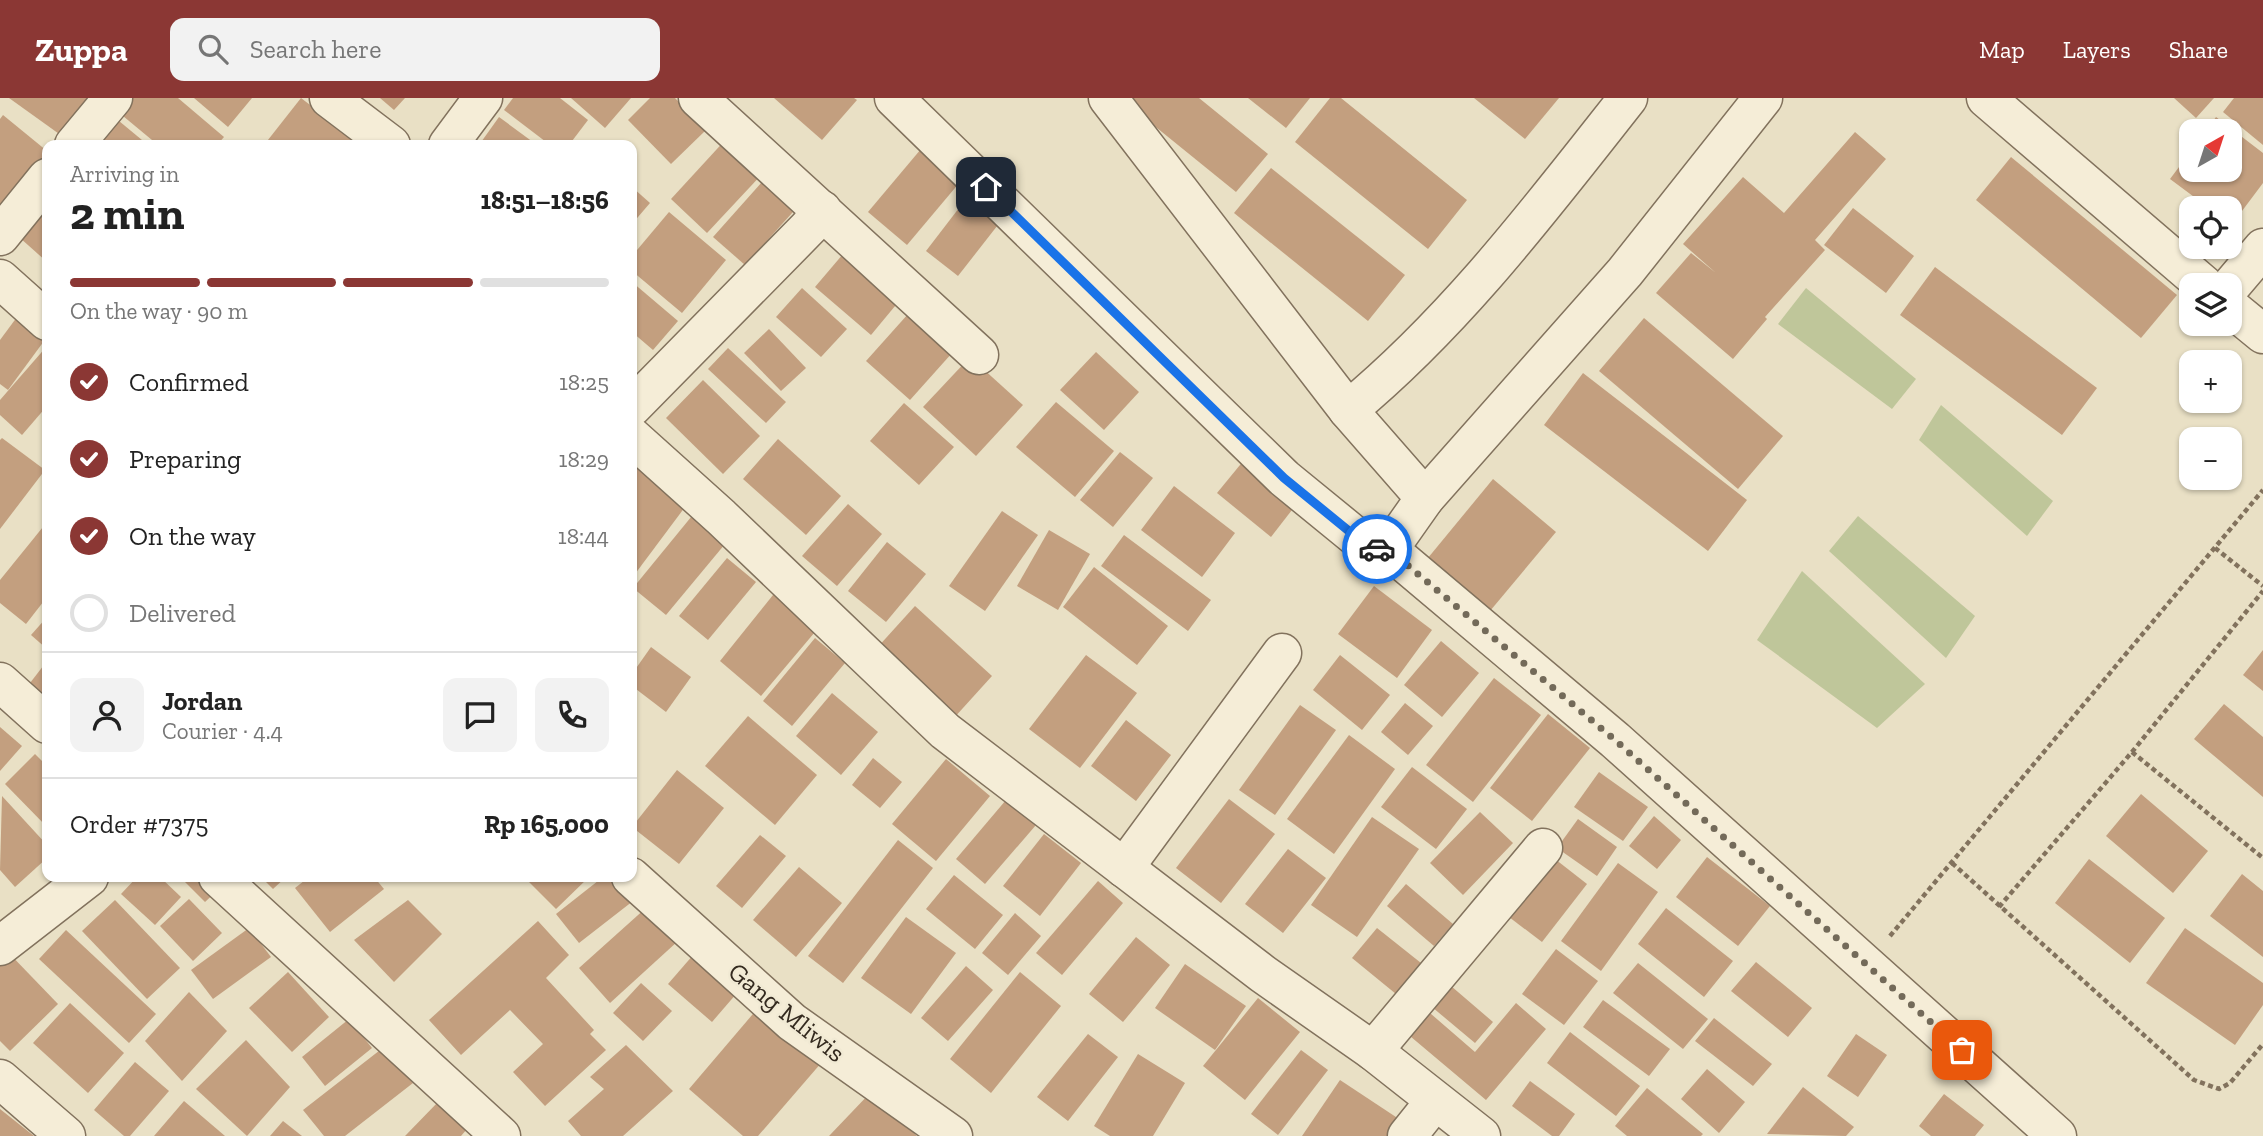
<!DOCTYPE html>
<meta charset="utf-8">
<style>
body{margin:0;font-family:"Zilla Slab",serif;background:#f2f2f2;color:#222;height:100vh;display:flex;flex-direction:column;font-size:26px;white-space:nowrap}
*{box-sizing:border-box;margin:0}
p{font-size:23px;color:#767676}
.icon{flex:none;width:38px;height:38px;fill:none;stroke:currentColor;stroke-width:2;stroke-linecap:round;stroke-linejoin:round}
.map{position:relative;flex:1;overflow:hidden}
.side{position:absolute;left:42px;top:42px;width:595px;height:742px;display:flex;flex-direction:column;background:#fff;border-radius:14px;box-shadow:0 2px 5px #0004}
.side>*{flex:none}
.needle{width:46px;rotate:39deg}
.buttons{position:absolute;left:2179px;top:21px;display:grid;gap:14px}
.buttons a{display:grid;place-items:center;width:63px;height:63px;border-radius:14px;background:#fff;box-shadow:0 2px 5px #0004;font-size:35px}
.pin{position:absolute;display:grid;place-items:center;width:60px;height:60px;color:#fff;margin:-30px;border-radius:14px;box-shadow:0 4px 10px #0006}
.courier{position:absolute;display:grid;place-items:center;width:70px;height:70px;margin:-35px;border:5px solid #1a73e8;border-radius:50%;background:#fff;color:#222;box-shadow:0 2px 9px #0007}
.overview em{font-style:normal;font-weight:700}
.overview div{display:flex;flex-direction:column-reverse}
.overview{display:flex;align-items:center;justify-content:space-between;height:119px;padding:0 28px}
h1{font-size:46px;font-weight:700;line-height:52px}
.bar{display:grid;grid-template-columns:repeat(4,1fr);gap:10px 7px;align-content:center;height:84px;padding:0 28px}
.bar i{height:9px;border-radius:5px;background:#e0e0e0}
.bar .current{background:#8b3734}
.bar p{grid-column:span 4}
.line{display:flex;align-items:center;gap:18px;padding:0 28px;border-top:2px solid #e0e0e0}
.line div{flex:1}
.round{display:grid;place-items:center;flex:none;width:74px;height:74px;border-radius:14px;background:#f2f2f2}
ol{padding:0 28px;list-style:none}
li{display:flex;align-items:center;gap:21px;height:77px}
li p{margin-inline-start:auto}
li .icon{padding:7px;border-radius:50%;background:#8b3734;color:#fff;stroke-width:4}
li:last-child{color:#767676}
li i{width:38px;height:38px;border:4px solid #e0e0e0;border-radius:50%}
header{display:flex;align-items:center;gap:42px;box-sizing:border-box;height:98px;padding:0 35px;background:#8b3734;color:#fff}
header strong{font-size:33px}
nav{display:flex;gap:38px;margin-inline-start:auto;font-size:24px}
.search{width:490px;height:63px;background:#f2f2f2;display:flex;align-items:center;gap:18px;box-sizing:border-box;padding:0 24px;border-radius:14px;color:#767676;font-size:26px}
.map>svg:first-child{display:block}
.green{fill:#bfc69a}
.building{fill:#c39f7f}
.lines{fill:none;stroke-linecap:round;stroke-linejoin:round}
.minor-casing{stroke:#82725d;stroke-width:41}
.path{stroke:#82725d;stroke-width:4.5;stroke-dasharray:5 3.5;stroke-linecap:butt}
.minor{stroke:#f5edd7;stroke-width:38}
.done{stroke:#736a59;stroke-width:7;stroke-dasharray:0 12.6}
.route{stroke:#1a73e8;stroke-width:9}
.labels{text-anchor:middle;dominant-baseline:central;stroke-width:5;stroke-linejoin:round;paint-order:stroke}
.street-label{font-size:26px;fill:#342a1f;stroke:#f1ead4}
</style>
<header>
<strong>Zuppa</strong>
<div class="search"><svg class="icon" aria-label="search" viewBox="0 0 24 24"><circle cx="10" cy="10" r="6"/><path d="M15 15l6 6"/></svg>Search here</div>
<nav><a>Map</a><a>Layers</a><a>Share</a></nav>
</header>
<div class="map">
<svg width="2263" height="1038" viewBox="0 0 2263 1038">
<rect width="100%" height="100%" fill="#e9e0c5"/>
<!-- green -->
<g class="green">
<path d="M1806,190L1916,281L1892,311L1778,226Z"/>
<path d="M1941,307L2053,403L2027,438L1919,342Z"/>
<path d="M1858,418L1975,518L1946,560L1829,453Z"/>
<path d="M1802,473L1925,586L1877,630L1757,542Z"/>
</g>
<!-- building -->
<g class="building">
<path d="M9,0H90L62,38Z"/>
<path d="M128,0H178L224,39L217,47H158L117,13Z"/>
<path d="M194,0H252L228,29Z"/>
<path d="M301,0L362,47H264Z"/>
<path d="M380,0H405L394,12Z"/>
<path d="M513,0H560L588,22L569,47H550L504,12Z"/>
<path d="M571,0H631L605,30Z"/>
<path d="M650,0H675L706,32L671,66L628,22Z"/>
<path d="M774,0H854L857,2L822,42Z"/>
<path d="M1120,0H1199L1268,56L1236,94Z"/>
<path d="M1248,0H1310L1286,30Z"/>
<path d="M1330,0H1341L1467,102L1428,151L1295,44Z"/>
<path d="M1474,0H1559L1525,41Z"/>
<path d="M2174,0H2214L2196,20Z"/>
<path d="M2234,0H2263V47L2223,14Z"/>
<path d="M3,17L47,53V70L0,122V21Z"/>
<path d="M113,18L148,47H88Z"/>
<path d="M499,19L537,47H479Z"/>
<path d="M2216,19L2263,55V85L2230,129V110H2209L2170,81L2191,53V72H2230V33H2206Z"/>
<path d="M1855,34L1886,61L1815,142L1825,152L1765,219L1767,221L1733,261L1656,195L1691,155L1716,175L1683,146L1743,79L1784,115Z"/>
<path d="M728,39L765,73L707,135L671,101Z"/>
<path d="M921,51L960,84L907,147L868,114Z"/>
<path d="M2011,59L2177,197L2141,240L1976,102Z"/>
<path d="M1271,70L1405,177L1368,223L1234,115Z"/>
<path d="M770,75L802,104L745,167L713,139Z"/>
<path d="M47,89V164L10,131Z"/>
<path d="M632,89L650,105L632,126Z"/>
<path d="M969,97L1001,123L958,178L926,153Z"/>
<path d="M1853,110L1914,158L1886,195L1824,147Z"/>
<path d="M669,114L726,162L682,215L632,173V158Z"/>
<path d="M849,149L905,196L871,237L815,189Z"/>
<path d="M1935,169L2097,290L2062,337L1900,217Z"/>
<path d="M632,184L678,223L653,252L632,234Z"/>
<path d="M802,190L847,231L821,259L776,219Z"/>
<path d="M917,206L961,245L910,302L866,263Z"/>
<path d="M20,215L47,239L8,292L0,286V242Z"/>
<path d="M1644,220L1783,338L1738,391L1599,273Z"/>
<path d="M769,231L806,270L781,293L744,255Z"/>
<path d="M47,248V308L22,337L0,317V302Z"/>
<path d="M728,250L786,304L766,325L708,271Z"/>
<path d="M1096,254L1139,294L1104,332L1060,292Z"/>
<path d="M970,259L1023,307L976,358L923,309Z"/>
<path d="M1583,275L1747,402L1708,453L1544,327Z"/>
<path d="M703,282L760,338L723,376L666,320Z"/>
<path d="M1056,304L1114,353L1075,399L1016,349Z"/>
<path d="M904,305L954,349L919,387L870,343Z"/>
<path d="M2,340L45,372L0,431V342Z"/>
<path d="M778,341L841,398L806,437L743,381Z"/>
<path d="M1120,354L1153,380L1113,429L1080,402Z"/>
<path d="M1249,356L1302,399L1271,439L1217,395Z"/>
<path d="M633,363L688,405L635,476L632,474Z"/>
<path d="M1493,381L1556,434L1485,519L1423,466Z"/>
<path d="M1174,388L1235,435L1202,479L1141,432Z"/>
<path d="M848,406L882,436L837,488L802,458Z"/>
<path d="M696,413L730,440L666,517L633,490Z"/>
<path d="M1002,413L1038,437L985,513L949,488Z"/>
<path d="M47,424V499L26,526L0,505V482Z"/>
<path d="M1049,432L1090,456L1058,512L1017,488Z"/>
<path d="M1124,437L1211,502L1188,533L1101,468Z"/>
<path d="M887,444L926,476L886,524L848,493Z"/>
<path d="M727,460L756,484L708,542L679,518Z"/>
<path d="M1094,469L1168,528L1137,567L1063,509Z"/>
<path d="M1374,488L1432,532L1397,580L1338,536Z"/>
<path d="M777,492L820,528L761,598L720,563Z"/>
<path d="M915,508L992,578L953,621L876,551Z"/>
<path d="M47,519V551L31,537Z"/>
<path d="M815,540L845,565L792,628L763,603Z"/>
<path d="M1441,543L1479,575L1442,619L1404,587Z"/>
<path d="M651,549L691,579L666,614L632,588V576Z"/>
<path d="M2263,552V593L2243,577Z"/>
<path d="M1086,557L1137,595L1080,670L1029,631Z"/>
<path d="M1340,557L1390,597L1362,632L1313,592Z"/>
<path d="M47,563V598L30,585Z"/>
<path d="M1494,580L1541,617L1473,704L1426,667Z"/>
<path d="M832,595L878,634L841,677L796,638Z"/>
<path d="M1405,605L1433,628L1408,657L1381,634Z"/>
<path d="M2224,606L2263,639V699L2194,641Z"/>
<path d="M1300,607L1336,632L1275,717L1239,692Z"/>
<path d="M1548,616L1590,650L1532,723L1490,690Z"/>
<path d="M748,618L817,677L775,727L705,668Z"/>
<path d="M1126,622L1171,657L1136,703L1091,668Z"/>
<path d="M0,629L22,648L0,673Z"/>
<path d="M1349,637L1395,671L1334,756L1287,721Z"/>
<path d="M35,656L47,668V729L5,686Z"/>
<path d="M873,660L902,684L880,710L852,687Z"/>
<path d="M946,661L990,698L936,763L892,726Z"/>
<path d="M1412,669L1467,711L1436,751L1381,709Z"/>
<path d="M677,672L724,710L679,766L632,729Z"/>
<path d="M1599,674L1648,709L1623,743L1574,709Z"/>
<path d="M2141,696L2208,753L2173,795L2106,738Z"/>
<path d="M2,698L47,747V760L15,789L0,772Z"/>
<path d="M1229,701L1275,736L1221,805L1176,770Z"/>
<path d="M1006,702L1036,727L985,786L956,761Z"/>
<path d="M1480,714L1513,745L1463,797L1430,765Z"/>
<path d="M1654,718L1681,742L1657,771L1629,748Z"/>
<path d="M1372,719L1419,751L1357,839L1311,807Z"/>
<path d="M1578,721L1617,749L1597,778L1557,750Z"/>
<path d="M1044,736L1081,765L1040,818L1003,788Z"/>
<path d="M760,737L786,758L742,810L716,788Z"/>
<path d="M898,742L933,770L843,885L808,858Z"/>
<path d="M1288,751L1326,780L1283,835L1245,806Z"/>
<path d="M1707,759L1770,808L1738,848L1676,799Z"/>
<path d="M1555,761L1587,786L1542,844L1509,819Z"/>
<path d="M2089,761L2165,820L2130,865L2055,805Z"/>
<path d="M1618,765L1658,794L1601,873L1561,843Z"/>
<path d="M799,769L842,805L796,859L753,822Z"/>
<path d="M2242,776L2263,793V859L2210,818Z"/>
<path d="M954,777L1003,817L975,851L926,811Z"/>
<path d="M137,779H160L181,799L155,827L121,796Z"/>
<path d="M180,779H209L220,790L205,804Z"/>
<path d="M261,779H286L273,791Z"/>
<path d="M309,779H374L384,791L330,834L295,790Z"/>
<path d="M524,779H589L556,811Z"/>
<path d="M603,779H615L633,803L579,845L556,816Z"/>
<path d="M1098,783L1123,805L1062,877L1036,855Z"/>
<path d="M1406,786L1453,826L1434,848L1387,808Z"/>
<path d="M189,801L222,835L193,863L160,828Z"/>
<path d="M115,802L180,870L147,901L82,833Z"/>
<path d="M408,802L442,836L394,884L354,842Z"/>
<path d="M647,809L678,843L610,905L579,870Z"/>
<path d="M1666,810L1733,863L1704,899L1638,846Z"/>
<path d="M1015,815L1041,838L1008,877L982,855Z"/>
<path d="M906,819L956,855L911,916L861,880Z"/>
<path d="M538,823L569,857L546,880L594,932L590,936L606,952L545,1008L513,974L543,946L510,912L461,957L429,922Z"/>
<path d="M249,830L271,859L213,901L191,872Z"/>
<path d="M1377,830L1421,865L1396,896L1352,860Z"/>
<path d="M2185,830L2263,885V907L2235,947L2146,885Z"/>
<path d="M66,832L156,916L129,945L39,861Z"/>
<path d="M1136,839L1170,867L1123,924L1089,896Z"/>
<path d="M4,850L58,906L10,953L0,943V855Z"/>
<path d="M1556,851L1598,883L1564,927L1522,896Z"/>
<path d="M694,856L737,895L712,924L668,886Z"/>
<path d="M1756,864L1812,910L1788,939L1731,893Z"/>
<path d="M1638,865L1708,921L1683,951L1613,895Z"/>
<path d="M1185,866L1246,908L1215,952L1155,910Z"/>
<path d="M966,868L993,892L948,943L921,920Z"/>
<path d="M288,874L329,919L292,954L249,910Z"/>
<path d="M1020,874L1061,908L991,995L950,961Z"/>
<path d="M1444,882L1493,924L1475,945L1426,904Z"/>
<path d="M641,885L672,913L643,943L613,915Z"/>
<path d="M189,894L227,933L182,983L145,943Z"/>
<path d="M1258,900L1300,934L1245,1002L1203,968Z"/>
<path d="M1603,902L1670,951L1649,978L1583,929Z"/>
<path d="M70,905L124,955L88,995L33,945Z"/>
<path d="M1516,905L1546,931L1486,1002L1404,933L1423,909L1475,954Z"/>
<path d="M758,910L822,964L758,1038H743L689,991Z"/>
<path d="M1714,920L1772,966L1753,988L1695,943Z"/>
<path d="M349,921L372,950L325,988L302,959Z"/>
<path d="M1570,934L1640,988L1616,1018L1547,965Z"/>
<path d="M1088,936L1118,959L1068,1023L1037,999Z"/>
<path d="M1856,936L1887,957L1858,999L1827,978Z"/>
<path d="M246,942L290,989L247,1038L196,991Z"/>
<path d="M626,947L673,993L623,1038H581L568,1023L604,991L590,979Z"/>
<path d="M384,949L413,985L345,1038H324L303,1012Z"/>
<path d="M1301,952L1328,972L1278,1037L1251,1016Z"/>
<path d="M1138,956L1185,985L1153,1038H1110L1094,1028Z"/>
<path d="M135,964L169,993L130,1038H124L94,1012Z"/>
<path d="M1707,971L1745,1004L1719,1035L1681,1001Z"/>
<path d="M1340,982L1402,1023L1392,1038H1302Z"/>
<path d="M1530,983L1575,1016L1559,1038H1552L1512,1008Z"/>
<path d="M1803,989L1854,1029L1846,1038L1767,1036Z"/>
<path d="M1647,990L1703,1036L1701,1038H1627L1615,1028Z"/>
<path d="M871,994L917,1038H829Z"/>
<path d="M1944,996L1984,1027L1975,1038H1931L1919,1028Z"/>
<path d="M184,1003L225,1038H154Z"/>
<path d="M439,1003L467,1031L461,1038H405Z"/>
<path d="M0,1011L34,1038H0Z"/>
<path d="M283,1023L302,1038H270Z"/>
</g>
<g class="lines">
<defs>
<g id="minor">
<path d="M329,0L391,47"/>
<path d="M698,0L979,257"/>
<path d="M894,0L1284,380L1366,447L1378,452L1394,444L1425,400L1625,174L1763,0"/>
<path d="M1108,0L1348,312L1425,400"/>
<path d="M1986,0L2204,187"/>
<path d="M74,47L113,0"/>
<path d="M448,47L483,0"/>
<path d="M0,138L47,80"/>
<path d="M0,181L47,223"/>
<path d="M2230,189L2263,150"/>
<path d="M2230,209L2263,236"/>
<path d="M632,309L809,129L822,112"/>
<path d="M1348,312C1456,223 1542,109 1628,0"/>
<path d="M632,339L721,419L945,633L1263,876L1373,953L1481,1038"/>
<path d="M1387,450L1615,642L2057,1038"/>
<path d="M0,584L47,626"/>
<path d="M1124,770L1282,555"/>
<path d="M218,779L501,1038"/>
<path d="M631,779L792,924L953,1038"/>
<path d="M0,848L89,779"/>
<path d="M1373,953L1543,750"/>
<path d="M0,981L66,1038"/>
<path d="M1407,1038L1435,1003"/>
</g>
</defs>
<!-- minor casing -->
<use href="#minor" class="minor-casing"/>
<!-- path -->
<g class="path">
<path d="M2215,450L2263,488"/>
<path d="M2132,654L2263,760"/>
<path d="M1952,765L2194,982L2219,991L2230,985L2263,946"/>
<path d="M1999,809L2132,654L2263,493"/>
<path d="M1890,838L2263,392"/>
</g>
<!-- minor -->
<use href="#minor" class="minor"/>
</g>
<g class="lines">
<!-- done -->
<path class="done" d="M1377,451L1387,450L1615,642L1962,952"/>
<!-- route -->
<path class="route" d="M986,89L1284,380L1366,447L1377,451"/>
</g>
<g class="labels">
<!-- street labels -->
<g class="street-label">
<text transform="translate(787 914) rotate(39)">Gang Mliwis</text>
</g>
</g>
</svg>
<div class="buttons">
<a><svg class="needle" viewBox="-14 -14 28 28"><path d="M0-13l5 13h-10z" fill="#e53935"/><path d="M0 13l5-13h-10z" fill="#767676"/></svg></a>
<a><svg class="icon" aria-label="locate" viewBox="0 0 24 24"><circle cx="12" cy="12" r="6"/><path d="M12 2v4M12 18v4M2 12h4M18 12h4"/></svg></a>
<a><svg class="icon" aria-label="layers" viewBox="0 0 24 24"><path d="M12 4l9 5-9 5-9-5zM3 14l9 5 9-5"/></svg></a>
<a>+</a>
<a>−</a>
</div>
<div class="pin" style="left:1962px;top:952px;background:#ea580c"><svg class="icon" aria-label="bag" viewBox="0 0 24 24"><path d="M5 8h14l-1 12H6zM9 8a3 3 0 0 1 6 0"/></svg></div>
<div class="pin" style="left:986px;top:89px;background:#1f2937"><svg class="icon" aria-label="home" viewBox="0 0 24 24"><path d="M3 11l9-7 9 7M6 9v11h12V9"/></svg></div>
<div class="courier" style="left:1377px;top:451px"><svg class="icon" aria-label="car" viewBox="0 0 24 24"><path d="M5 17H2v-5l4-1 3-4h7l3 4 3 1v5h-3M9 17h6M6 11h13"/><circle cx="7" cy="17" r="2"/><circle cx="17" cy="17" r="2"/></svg></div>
<section class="side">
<div class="overview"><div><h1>2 min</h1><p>Arriving in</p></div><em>18:51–18:56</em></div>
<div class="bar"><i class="current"></i><i class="current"></i><i class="current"></i><i></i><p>On the way · 90 m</p></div>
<ol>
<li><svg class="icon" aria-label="check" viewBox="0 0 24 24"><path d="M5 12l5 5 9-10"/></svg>Confirmed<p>18:25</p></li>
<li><svg class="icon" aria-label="check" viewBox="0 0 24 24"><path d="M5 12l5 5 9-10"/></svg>Preparing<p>18:29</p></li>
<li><svg class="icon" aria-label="check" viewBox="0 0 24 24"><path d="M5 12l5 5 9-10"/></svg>On the way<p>18:44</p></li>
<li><i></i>Delivered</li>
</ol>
<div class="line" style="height:126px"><a class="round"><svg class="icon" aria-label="person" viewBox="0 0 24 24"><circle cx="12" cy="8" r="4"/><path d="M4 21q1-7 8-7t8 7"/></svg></a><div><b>Jordan</b><p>Courier · 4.4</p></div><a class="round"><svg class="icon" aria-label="chat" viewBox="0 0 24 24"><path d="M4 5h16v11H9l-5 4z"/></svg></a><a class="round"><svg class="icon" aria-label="phone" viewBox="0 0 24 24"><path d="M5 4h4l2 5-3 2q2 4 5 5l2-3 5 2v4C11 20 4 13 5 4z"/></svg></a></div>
<div class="line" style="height:91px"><div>Order #7375</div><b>Rp 165,000</b></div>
</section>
</div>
